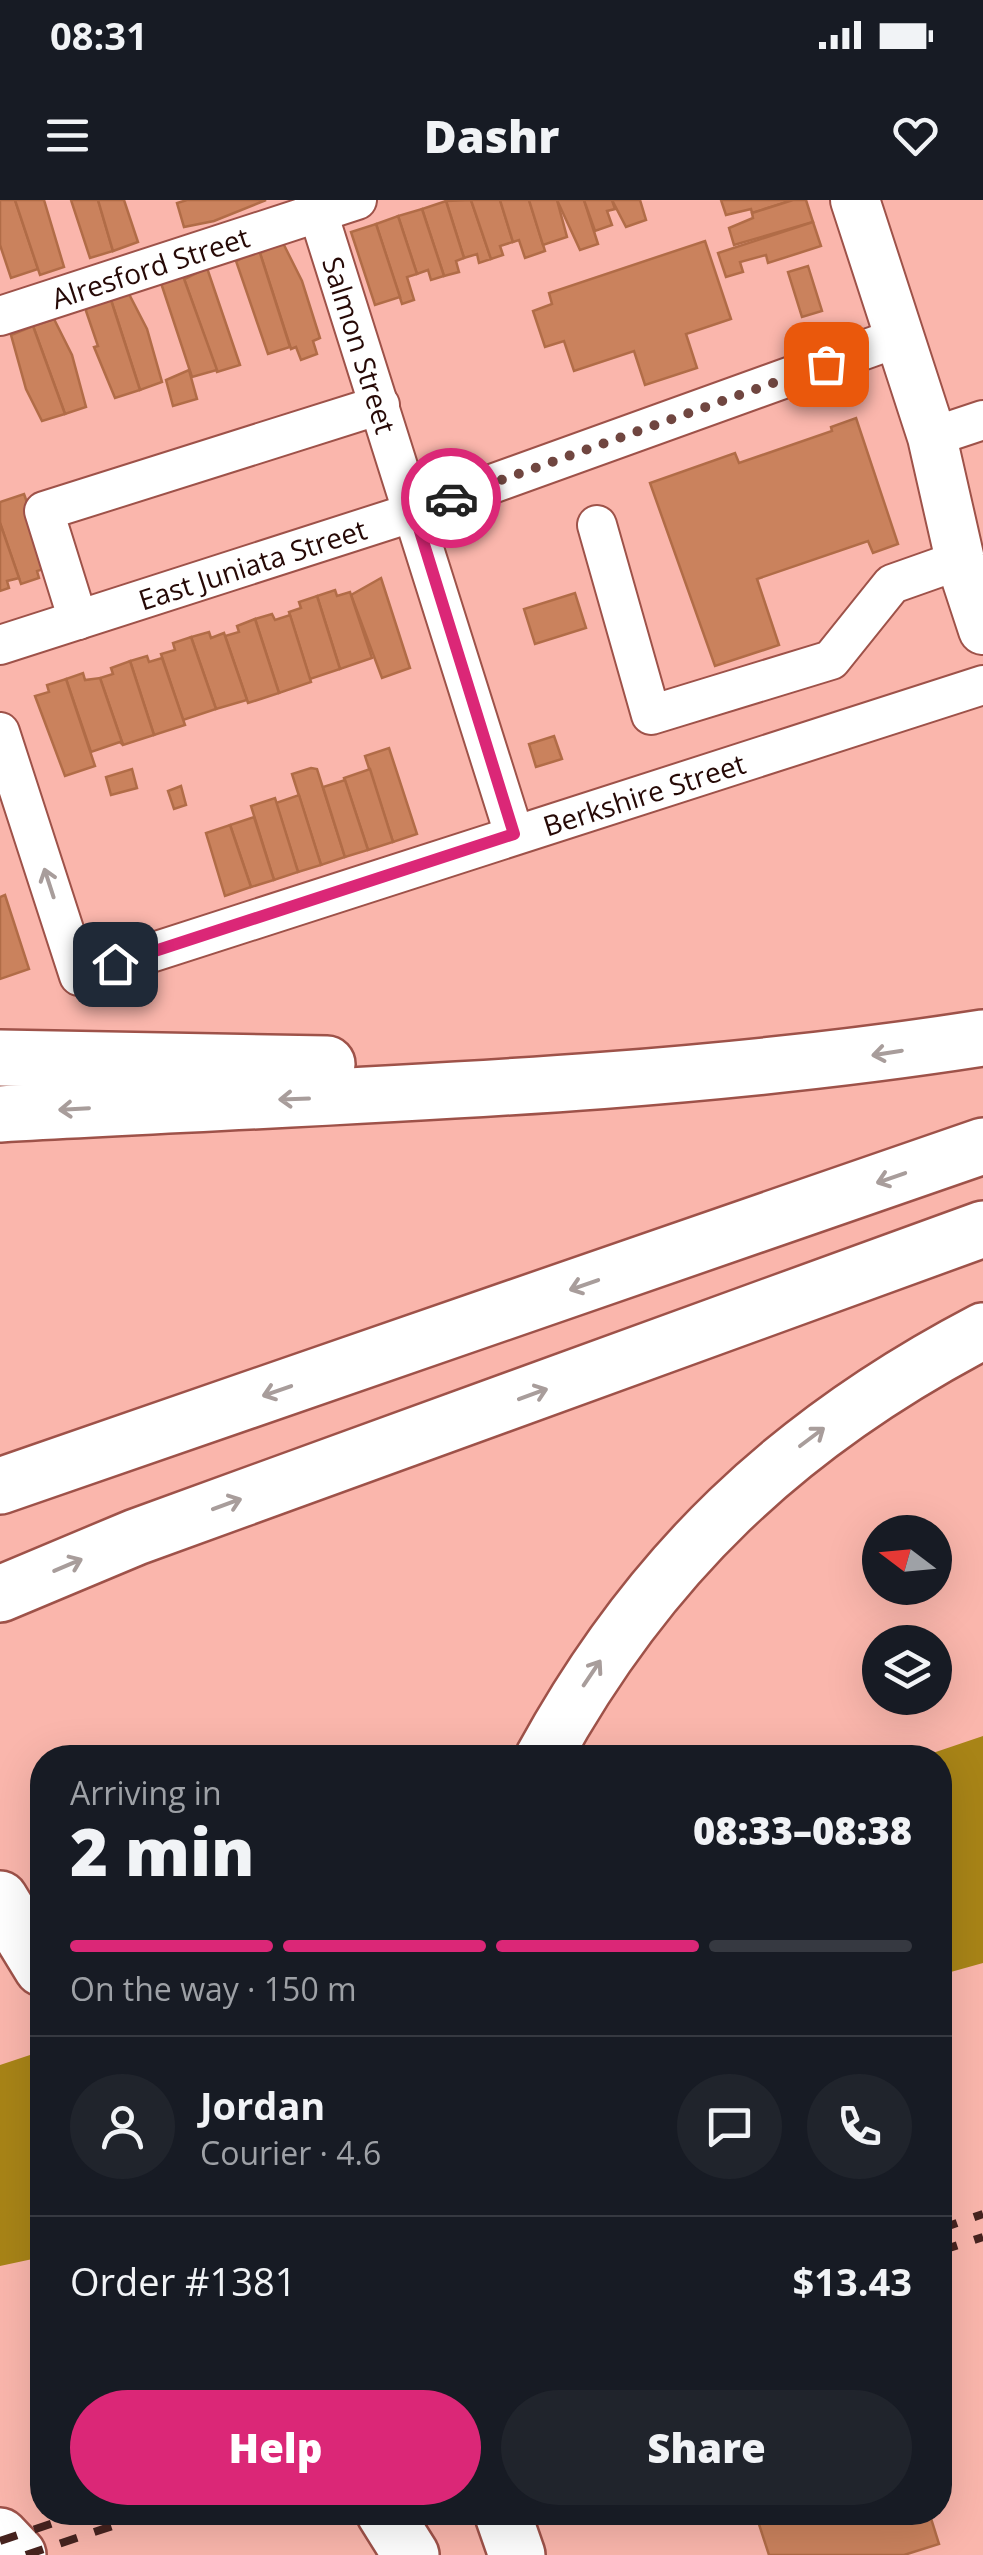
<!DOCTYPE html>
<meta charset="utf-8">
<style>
body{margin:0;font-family:"Open Sans",sans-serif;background:#20242c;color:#f1f3f6;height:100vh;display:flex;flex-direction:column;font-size:38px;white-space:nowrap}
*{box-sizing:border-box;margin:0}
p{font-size:32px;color:#9ea1a6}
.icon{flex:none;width:55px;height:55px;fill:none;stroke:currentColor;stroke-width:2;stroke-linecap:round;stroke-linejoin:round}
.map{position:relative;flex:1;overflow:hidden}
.side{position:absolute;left:30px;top:1545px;width:922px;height:780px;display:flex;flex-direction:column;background:#171b24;border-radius:40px;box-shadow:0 10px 40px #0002}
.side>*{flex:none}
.needle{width:65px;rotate:286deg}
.controls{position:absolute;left:862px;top:1315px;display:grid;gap:20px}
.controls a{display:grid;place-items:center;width:90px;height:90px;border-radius:50%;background:#171b24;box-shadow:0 10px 40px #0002;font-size:50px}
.pin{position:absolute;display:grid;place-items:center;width:85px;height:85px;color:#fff;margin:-42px;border-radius:20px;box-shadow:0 5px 15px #0006}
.courier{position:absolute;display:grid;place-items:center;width:100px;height:100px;margin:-50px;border:8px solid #db2777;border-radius:50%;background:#fff;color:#222;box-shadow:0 2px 12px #0007}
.overview em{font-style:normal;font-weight:800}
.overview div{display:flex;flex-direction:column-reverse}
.overview{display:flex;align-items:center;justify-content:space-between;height:170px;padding:0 40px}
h1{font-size:65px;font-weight:800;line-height:75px}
.bar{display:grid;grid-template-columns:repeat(4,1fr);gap:15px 10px;align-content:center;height:120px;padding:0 40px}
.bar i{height:12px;border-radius:8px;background:#363941}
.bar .current{background:#db2777}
.bar p{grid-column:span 4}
.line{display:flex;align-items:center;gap:25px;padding:0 40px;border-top:2px solid #363941}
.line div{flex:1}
.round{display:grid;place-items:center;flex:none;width:105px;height:105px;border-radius:52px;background:#20242c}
.button{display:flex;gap:20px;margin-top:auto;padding:20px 40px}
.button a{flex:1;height:115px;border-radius:60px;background:#db2777;color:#fff;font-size:40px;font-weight:800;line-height:115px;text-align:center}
.button a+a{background:#20242c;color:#f1f3f6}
.status{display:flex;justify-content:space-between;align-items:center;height:70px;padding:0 50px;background:#171b24;direction:ltr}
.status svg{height:28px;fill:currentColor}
header{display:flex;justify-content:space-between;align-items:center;height:130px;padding:0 40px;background:#171b24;font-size:45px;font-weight:800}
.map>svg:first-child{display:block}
.water{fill:#a88417}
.building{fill:#ca825d;stroke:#b16c47;stroke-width:2.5}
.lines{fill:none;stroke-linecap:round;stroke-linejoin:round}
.minor-casing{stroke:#9e5249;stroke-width:42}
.major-casing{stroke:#9e5249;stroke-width:52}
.highway-casing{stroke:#9e5249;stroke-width:60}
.minor{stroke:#fff;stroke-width:38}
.major{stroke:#fff;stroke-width:48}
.highway{stroke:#fff;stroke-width:55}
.rail{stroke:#46231f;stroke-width:8;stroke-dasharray:18 18;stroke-linecap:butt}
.oneway{stroke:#a89d9b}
.done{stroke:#704640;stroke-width:10;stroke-dasharray:0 18}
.route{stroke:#db2777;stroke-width:12}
.labels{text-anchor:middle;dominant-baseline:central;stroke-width:10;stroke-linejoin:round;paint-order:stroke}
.street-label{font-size:28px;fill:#260906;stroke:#fab6ac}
</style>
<div class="status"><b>08:31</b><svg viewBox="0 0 49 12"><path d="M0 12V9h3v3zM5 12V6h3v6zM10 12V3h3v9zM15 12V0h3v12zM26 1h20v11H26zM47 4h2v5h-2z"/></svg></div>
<header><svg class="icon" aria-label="menu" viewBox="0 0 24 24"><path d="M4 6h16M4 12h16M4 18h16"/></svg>Dashr<svg class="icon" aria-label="heart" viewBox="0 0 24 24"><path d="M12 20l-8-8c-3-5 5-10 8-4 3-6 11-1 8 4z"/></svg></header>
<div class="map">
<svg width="983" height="2355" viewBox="0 0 983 2355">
<rect width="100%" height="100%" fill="#fab6ac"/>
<!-- water -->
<g class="water">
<path d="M983,1536V1763L940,1775V1558L921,1557Z"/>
<path d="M42,1851V2057L0,2066V1865Z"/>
</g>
<!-- building -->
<g class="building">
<path d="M0,0H15L38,69L11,78L0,45Z"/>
<path d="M15,0H44L64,67L40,75Z"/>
<path d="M71,0H98L113,51L90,58Z"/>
<path d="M98,0H124L138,42L113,51Z"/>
<path d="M187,0H266L214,21L184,27L177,3Z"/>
<path d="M471,0L491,59L479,63L477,54L464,58L446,1Z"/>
<path d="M471,0H500L513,42L500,46L503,55L491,59Z"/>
<path d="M500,0H529L545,51L525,58L519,40L513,42Z"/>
<path d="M529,0H557L567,37L543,45Z"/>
<path d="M557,0H584L598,44L580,50Z"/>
<path d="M584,0H612L615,9L607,11L612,25L595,31Z"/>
<path d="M612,0H640L646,20L626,27Z"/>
<path d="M721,0H793L752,13L751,9L726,15Z"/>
<path d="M793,0H806L813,22L734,45L729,28L753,18L752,13Z"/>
<path d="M446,1L464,58L456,61L459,72L444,76L422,9Z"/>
<path d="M422,9L444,76L431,80L428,70L417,74L398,16Z"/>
<path d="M398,16L417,74L407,77L414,100L402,104L376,24Z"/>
<path d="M813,22L821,46L768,63L766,55L740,62L743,72L726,77L718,53Z"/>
<path d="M376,24L400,97L375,105L351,32Z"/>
<path d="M705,41L731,119L686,134L697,168L645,185L634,151L574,171L564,141L545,147L533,111L552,104L549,93Z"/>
<path d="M283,43L302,81L320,138L313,141L317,154L301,160L296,147L291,149L260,53Z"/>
<path d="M259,50L290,147L268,154L236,61Z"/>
<path d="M808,66L822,111L802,117L788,72Z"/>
<path d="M207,68L240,165L217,172L183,76L185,79Z"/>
<path d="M183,76L217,170L192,177L161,83Z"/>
<path d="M129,94L147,129L162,182L140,190L111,100Z"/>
<path d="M111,100L140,190L115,198L94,147L98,146L86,111L87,107Z"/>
<path d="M54,119L72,155L86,207L65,214L33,126Z"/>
<path d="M33,126L65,214L42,221L26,189L11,135Z"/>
<path d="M189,170L197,199L173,206L166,180Z"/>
<path d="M856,218L898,344L873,353L868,341L757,379L779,445L715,466L650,283L735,253L739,263L832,231L831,227Z"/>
<path d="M24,294L50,367L37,371L39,378L21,384L0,323V302Z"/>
<path d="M0,323L19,378L7,381L9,388L0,391Z"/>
<path d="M381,378L410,468L382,478L351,395Z"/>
<path d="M335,390L337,396L350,392L372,458L340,469L317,396Z"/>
<path d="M575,393L586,428L535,444L524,409Z"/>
<path d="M317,396L340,469L310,479L289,412L301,408L299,402Z"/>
<path d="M272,414L275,420L290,415L311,482L279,493L255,419Z"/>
<path d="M255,419L279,493L248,503L225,436L239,432L237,426Z"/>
<path d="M209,432L211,438L224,433L247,500L216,509L191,437Z"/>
<path d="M191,437L216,509L183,520L161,454L175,450L173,443Z"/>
<path d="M147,456L149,462L162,458L185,525L154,535L130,461Z"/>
<path d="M130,461L154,535L123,545L100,478L113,474L111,468Z"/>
<path d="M83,473L85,480L100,478L123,545L120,542L91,552L66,479Z"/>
<path d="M66,479L95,566L65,576L35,496L49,492L47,485Z"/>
<path d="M554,536L562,559L536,567L529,544Z"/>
<path d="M389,548L417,634L393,642L365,556Z"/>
<path d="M311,568L317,569L345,657L321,665L292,574Z"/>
<path d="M132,569L137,588L111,595L106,577Z"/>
<path d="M370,569L393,642L368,650L344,578Z"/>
<path d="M345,580L368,650L345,657L323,587Z"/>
<path d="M181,586L186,605L174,609L168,591Z"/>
<path d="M299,595L321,665L298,672L276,603Z"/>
<path d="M275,598L298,672L274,680L251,606Z"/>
<path d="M254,617L274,680L251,687L230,625Z"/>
<path d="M230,625L251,687L225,696L206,633Z"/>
<path d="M5,695L29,769L0,779V697Z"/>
<path d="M755,2312H929L939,2344L904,2355H769Z"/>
</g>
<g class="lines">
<defs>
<g id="minor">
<path id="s1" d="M314,0L514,634"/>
<path id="s2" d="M0,116L357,0"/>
<path d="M932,237L983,220"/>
<path d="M597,325L651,515L831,460L892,384L960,360"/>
<path d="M78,420L44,311L380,205"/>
<path id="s3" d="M0,445L414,312L897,138"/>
<path id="s4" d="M0,532L79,776L983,485"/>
</g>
<path id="major" d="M855,0L932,237L960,360L983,430"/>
<g id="highway">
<path d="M0,858L327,864"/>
<path d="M0,914C329,895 657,889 983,838"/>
<path d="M0,1286L983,946"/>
<path d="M0,1394L136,1337L983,1029"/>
<path d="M543,1558C649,1364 788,1233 983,1131"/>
<path d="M0,1699L42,1768"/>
<path d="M384,2312L411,2355"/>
<path d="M502,2312L517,2355"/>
<path d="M0,2336L18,2355"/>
</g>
</defs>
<!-- minor casing -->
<use href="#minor" class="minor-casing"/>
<!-- major casing -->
<use href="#major" class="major-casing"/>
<!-- highway casing -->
<use href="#highway" class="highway-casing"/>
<!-- minor -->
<use href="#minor" class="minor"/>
<!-- major -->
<use href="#major" class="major"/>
<!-- highway -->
<use href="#highway" class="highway"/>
<!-- rail -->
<g class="rail">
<path d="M940,2029L983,2014"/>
<path d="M940,2051L983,2037"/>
<path d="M0,2341L86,2312"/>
<path d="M26,2355L154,2312"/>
</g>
</g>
<!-- one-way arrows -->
<defs><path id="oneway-shaft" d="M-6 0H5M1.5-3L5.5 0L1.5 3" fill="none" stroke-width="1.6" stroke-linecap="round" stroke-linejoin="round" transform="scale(2.5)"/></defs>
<g class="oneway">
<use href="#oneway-shaft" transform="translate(49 683) rotate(-108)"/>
<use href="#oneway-shaft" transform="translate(887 853) rotate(171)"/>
<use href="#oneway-shaft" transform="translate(294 899) rotate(178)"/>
<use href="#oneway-shaft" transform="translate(74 909) rotate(177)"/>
<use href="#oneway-shaft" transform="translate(891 978) rotate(161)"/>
<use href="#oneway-shaft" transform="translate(584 1085) rotate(161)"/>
<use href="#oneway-shaft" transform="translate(277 1191) rotate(161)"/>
<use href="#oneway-shaft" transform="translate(533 1194) rotate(-20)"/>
<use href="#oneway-shaft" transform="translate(812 1237) rotate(-37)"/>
<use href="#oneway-shaft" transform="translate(227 1304) rotate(-20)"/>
<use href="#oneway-shaft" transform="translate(68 1365) rotate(-23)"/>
<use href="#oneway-shaft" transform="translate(592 1473) rotate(-56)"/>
</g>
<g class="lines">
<!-- done -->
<path class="done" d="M451,298L826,164"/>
<!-- route -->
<path class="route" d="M115,764L514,634L414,312L451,298"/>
</g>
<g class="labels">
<!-- street labels -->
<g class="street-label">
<text stroke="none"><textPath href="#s2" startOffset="158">Alresford Street</textPath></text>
<text stroke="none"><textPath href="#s1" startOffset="152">Salmon Street</textPath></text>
<text stroke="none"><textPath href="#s3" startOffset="265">East Juniata Street</textPath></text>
<text stroke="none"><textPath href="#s4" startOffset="850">Berkshire Street</textPath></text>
</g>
</g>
</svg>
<div class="controls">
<a><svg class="needle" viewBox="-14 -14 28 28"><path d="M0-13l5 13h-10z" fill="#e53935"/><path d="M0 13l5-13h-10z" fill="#9ea1a6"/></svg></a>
<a><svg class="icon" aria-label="layers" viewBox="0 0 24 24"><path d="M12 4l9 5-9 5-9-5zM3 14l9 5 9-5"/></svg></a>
</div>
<div class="pin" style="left:826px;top:164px;background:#ea580c"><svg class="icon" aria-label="bag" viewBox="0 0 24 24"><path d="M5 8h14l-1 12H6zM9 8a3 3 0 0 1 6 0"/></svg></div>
<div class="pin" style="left:115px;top:764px;background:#1f2937"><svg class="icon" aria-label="home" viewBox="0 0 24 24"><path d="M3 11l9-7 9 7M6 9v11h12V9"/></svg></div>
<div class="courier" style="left:451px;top:298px"><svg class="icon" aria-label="car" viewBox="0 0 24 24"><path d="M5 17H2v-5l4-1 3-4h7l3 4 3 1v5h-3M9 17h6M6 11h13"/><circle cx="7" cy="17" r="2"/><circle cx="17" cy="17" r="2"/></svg></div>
<section class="side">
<div class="overview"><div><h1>2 min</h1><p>Arriving in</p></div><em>08:33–08:38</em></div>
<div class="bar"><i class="current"></i><i class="current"></i><i class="current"></i><i></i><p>On the way · 150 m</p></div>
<div class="line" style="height:180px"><a class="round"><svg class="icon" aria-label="person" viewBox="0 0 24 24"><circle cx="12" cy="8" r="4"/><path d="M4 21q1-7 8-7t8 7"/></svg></a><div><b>Jordan</b><p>Courier · 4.6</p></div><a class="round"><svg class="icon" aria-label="chat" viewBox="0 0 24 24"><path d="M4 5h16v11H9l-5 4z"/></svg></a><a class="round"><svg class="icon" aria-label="phone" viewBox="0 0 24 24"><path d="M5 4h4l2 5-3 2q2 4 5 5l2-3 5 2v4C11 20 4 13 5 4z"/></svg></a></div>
<div class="line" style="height:130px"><div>Order #1381</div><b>$13.43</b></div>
<div class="button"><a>Help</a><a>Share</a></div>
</section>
</div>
